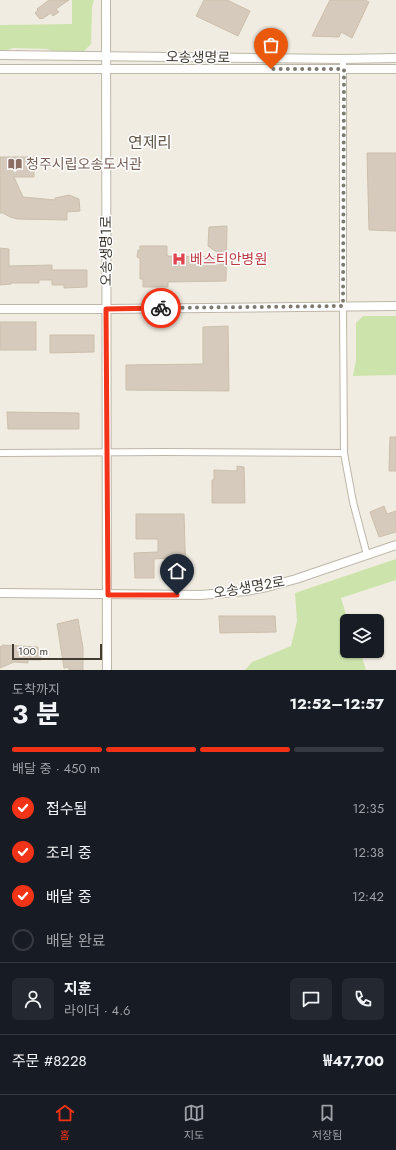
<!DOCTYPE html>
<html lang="ko">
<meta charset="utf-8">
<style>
body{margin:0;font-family:Jost,"Noto Sans KR",sans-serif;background:#242831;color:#f1f3f6;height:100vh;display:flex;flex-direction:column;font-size:15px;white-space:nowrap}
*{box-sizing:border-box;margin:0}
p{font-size:13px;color:#9ea1a6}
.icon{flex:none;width:22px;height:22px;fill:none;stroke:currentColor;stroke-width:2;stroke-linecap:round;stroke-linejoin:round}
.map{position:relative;height:670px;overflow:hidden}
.side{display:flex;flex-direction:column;background:#171b24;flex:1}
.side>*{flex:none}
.tools{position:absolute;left:340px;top:614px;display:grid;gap:8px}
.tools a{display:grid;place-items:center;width:44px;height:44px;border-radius:6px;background:#171b24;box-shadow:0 1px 3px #0004;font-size:20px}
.scale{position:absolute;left:12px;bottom:10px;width:90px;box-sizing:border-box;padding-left:4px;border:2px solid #423c33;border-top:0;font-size:11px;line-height:14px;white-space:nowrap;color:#423c33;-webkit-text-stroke:3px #fff;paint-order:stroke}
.pin{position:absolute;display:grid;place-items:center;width:34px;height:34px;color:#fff;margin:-41px -17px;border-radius:50% 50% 50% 0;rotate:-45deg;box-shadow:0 0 4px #0007}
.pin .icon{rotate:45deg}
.courier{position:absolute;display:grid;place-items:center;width:40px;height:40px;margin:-20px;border:3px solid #f33317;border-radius:50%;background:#fff;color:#222;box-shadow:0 1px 5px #0007}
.headline em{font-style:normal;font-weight:700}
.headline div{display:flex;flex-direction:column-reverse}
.headline{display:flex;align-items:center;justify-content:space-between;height:68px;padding:0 12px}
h1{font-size:26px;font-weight:700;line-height:30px}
.bar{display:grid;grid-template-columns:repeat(4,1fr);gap:6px 4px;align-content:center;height:48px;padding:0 12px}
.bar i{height:5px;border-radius:3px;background:#363941}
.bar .active{background:#f33317}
.bar p{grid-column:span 4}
.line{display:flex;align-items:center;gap:10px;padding:0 12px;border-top:1px solid #363941}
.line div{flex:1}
.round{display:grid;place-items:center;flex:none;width:42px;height:42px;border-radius:6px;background:#242831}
ol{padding:0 12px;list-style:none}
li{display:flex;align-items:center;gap:12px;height:44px}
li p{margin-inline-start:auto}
li .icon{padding:4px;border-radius:50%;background:#f33317;color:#fff;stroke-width:4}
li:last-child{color:#9ea1a6}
li i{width:22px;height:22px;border:2px solid #363941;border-radius:50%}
.tab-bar{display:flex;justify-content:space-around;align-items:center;height:56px;border-top:1px solid #363941;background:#171b24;font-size:11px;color:#9ea1a6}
.tab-bar a{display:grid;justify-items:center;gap:2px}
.tab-bar .active{color:#f33317}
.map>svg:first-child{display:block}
.green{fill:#cce4ab}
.building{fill:#d5cabb;stroke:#ccbfac}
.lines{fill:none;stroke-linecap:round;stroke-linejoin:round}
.minor-casing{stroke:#beb6a8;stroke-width:8}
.tertiary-casing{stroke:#beb6a8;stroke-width:10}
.minor{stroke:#fff;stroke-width:6}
.tertiary{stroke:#fff;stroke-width:8}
.done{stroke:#7f7a70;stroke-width:4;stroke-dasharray:0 7.2}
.route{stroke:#f33317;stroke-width:5}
.labels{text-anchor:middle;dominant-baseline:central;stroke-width:3;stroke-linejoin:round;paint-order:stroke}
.street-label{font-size:14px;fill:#423c33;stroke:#fff}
.education-label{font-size:14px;fill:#785e54;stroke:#fff;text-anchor:start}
.health-label{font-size:14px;fill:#be3a42;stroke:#fff;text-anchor:start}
.quarter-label{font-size:16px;fill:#64594b;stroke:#fff}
</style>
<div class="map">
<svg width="396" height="670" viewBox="0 0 396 670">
<rect width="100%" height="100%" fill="#f1ece2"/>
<!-- green -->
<g class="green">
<path d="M72,0H94L92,7L91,44L84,51H52L47,49L13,48L4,51H0V25L72,24Z"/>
<path d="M363,316H396V375L353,376L356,360V323Z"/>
<path d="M396,559V580L341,598L348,621L347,651H360L366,670H245L252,662L291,646L297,621L295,593Z"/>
</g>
<!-- building -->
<g class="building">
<path d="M49,0H69L56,9L59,12L53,16L51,13L42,19L41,18L40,19L35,13L38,10L37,9Z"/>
<path d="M204,0H227L250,11L238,36L196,16Z"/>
<path d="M330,0H365L369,2L352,38L341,32L339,37L312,36Z"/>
<path d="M367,153H396V231L369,230Z"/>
<path d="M0,157H34V177H14L23,197L55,200V198L69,195L79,199L80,211L67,212V220L17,219L10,217L3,213H0Z"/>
<path d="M227,226L226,281L168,282V287H143V279H140V258L137,257L138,250H140V246H167V256L224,257L208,246L209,227Z"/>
<path d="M0,248L9,249V266L52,265V270H87V287L64,288V285H52V280H39V283H11V284L0,285Z"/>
<rect x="0" y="322" width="36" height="28"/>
<path d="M228,326L229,391L126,390V365L203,364V327Z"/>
<path d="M50,335H94V352L50,353Z"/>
<path d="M7,412L79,413V429H8Z"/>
<path d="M390,437H396V471H389Z"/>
<path d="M237,466L244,467L245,503H212V480H214V470L237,471Z"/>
<path d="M384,506L387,514L396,511V532L379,537L370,512Z"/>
<path d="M136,514H184L186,580L173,582L172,558L154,559V578H135L134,553L158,552V539H136Z"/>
<path d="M219,616H275L276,632L220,633Z"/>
<path d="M78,619L83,648V670H69V667L64,668L57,624Z"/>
<path d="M3,645L38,647V649H41V660H28V663L14,662L0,668V647Z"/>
</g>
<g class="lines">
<defs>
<g id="minor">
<path d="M343,59V306L344,453L353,502L367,555"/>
<path d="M0,453L164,452L344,453"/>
</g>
<g id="tertiary">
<path d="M106,0L107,670"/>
<path d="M0,55L343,59L396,58"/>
<path d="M0,69H396"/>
<path d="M0,309H106L396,306"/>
<path d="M0,593L201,595L246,591L267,587L296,579L396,545"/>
</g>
</defs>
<!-- minor casing -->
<use href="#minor" class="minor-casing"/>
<!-- tertiary casing -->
<use href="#tertiary" class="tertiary-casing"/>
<!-- minor -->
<use href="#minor" class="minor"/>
<!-- tertiary -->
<use href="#tertiary" class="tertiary"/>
</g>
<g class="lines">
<!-- done -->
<path class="done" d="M161,308L343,306L344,69H271"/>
<!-- route -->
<path class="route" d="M161,308L106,309L108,595H177"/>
</g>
<!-- icons -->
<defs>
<symbol id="library-bare" viewBox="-9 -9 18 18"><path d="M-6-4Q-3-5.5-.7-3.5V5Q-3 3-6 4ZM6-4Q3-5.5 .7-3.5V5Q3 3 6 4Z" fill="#8d6e63" stroke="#fff" stroke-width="2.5" paint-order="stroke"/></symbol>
<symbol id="hospital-bare" viewBox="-9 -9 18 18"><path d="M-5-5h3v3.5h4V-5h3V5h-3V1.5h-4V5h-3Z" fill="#e0444e" stroke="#fff" stroke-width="2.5" paint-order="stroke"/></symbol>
</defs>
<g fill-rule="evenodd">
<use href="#library-bare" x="5" y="154" width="20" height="20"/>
<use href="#hospital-bare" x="169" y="249" width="20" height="20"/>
</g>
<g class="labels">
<!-- street labels -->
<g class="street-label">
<text transform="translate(198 57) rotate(1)">오송생명로</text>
<text transform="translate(106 251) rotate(-90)">오송생명1로</text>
<text transform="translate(249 587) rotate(-10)">오송생명2로</text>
</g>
<!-- education labels -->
<g class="education-label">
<text x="26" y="164">청주시립오송도서관</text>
</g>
<!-- health labels -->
<g class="health-label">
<text x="190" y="259">베스티안병원</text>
</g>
<!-- quarter labels -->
<g class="quarter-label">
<text x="150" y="142">연제리</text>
</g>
</g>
</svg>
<div class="tools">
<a><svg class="icon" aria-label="layers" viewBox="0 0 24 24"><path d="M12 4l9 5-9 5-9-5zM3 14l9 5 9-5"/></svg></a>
</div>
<div class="scale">100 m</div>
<div class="pin" style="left:271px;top:69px;background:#ea580c"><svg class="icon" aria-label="bag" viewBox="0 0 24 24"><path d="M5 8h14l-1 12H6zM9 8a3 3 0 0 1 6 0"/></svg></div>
<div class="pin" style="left:177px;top:595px;background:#1f2937"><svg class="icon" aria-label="home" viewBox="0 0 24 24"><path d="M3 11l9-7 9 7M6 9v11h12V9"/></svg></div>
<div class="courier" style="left:161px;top:308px"><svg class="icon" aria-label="bike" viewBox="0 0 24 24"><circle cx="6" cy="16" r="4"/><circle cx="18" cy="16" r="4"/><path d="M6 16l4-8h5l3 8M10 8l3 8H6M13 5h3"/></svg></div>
</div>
<section class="side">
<div class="headline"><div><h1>3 분</h1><p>도착까지</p></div><em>12:52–12:57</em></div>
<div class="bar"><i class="active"></i><i class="active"></i><i class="active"></i><i></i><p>배달 중 · 450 m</p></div>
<ol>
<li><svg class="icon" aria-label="check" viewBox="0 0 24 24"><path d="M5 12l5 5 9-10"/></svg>접수됨<p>12:35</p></li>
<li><svg class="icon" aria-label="check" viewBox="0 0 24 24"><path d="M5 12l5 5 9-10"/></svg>조리 중<p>12:38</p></li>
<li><svg class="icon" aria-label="check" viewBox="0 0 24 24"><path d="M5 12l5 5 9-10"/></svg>배달 중<p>12:42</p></li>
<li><i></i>배달 완료</li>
</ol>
<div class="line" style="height:72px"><a class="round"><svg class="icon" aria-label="person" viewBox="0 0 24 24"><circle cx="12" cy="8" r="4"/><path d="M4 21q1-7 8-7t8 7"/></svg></a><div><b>지훈</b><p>라이더 · 4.6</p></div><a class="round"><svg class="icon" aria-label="chat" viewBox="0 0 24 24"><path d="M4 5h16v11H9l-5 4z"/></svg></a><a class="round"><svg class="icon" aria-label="phone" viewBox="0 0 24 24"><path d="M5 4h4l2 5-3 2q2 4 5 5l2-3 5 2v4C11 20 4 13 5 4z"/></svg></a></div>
<div class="line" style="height:52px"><div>주문 #8228</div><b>₩47,700</b></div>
</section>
<nav class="tab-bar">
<a class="active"><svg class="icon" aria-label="home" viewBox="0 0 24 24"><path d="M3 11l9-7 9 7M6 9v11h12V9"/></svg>홈</a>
<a><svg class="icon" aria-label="map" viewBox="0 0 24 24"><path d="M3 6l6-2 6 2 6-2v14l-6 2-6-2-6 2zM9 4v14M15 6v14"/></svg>지도</a>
<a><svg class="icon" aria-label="saved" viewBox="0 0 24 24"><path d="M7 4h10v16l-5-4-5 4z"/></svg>저장됨</a>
</nav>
